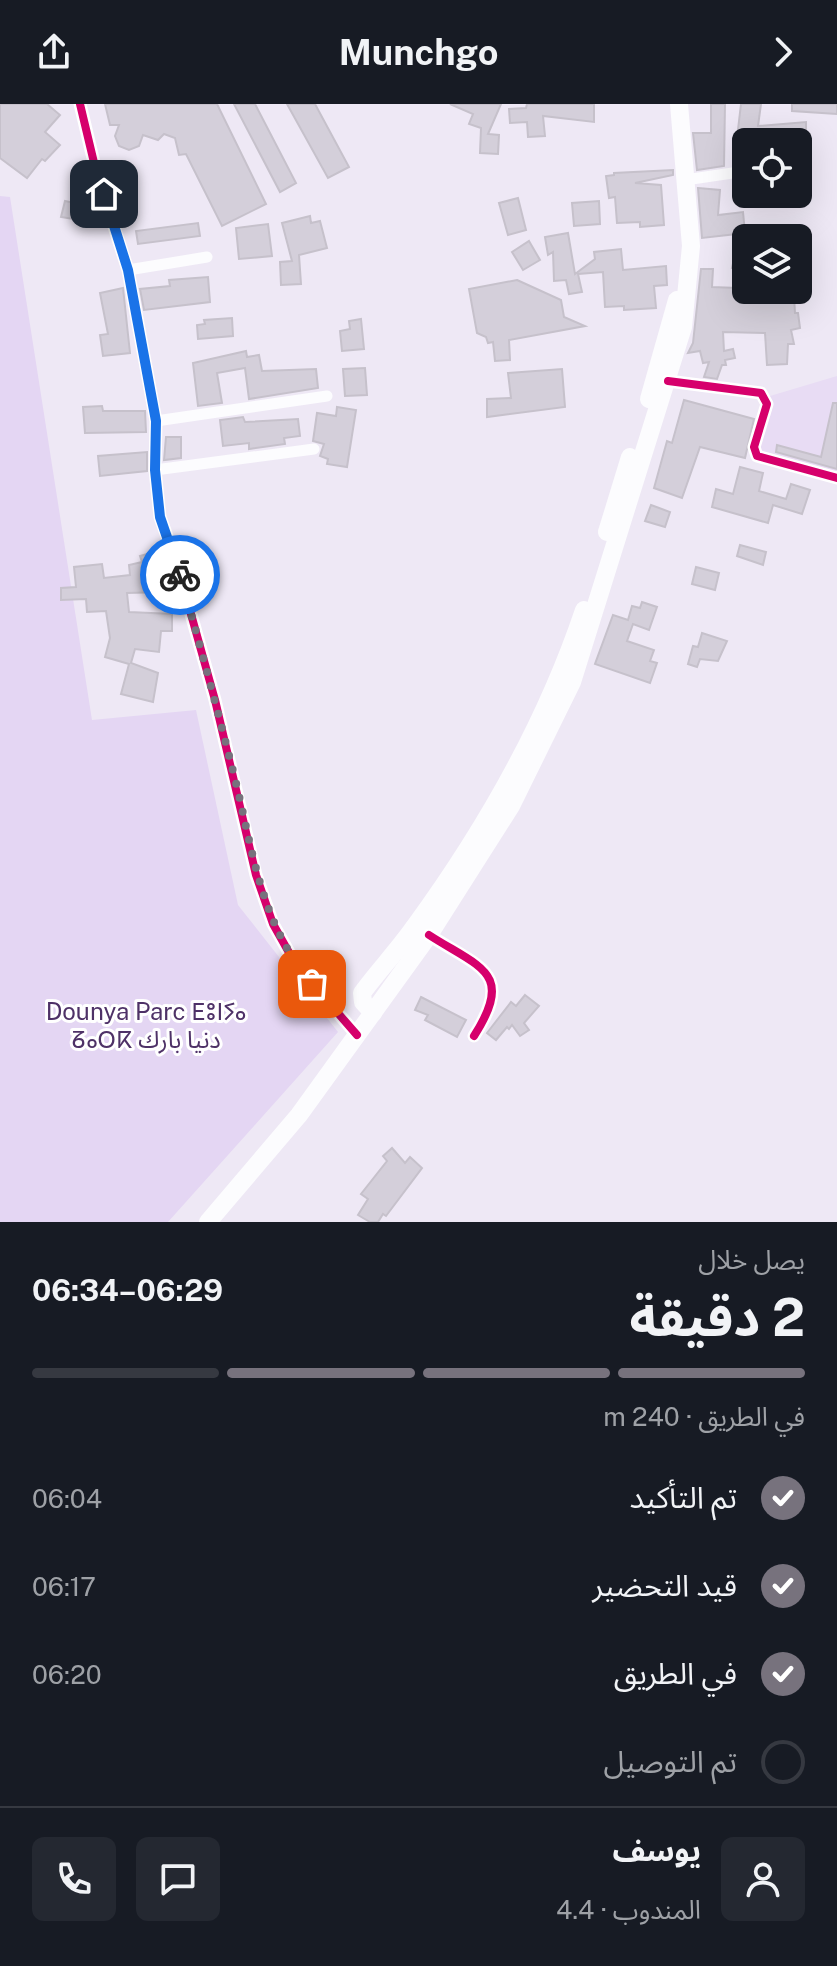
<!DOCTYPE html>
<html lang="ar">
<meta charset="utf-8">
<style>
body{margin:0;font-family:"Public Sans","Noto Sans Arabic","Noto Sans Tifinagh",sans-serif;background:#242831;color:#f1f3f6;direction:rtl;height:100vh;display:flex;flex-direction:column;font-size:30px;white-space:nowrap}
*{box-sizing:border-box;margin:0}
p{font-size:26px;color:#9ea1a6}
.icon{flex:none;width:44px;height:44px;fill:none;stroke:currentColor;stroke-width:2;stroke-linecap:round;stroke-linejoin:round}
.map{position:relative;height:1118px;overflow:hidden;direction:ltr}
.side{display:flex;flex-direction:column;background:#171b24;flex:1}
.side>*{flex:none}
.tools{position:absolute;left:732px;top:24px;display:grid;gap:16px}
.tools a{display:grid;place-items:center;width:80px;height:80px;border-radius:12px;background:#171b24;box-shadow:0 8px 32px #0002;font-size:40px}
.pin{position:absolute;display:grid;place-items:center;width:68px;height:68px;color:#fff;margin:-34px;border-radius:16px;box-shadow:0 4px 12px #0006}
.courier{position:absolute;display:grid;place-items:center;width:80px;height:80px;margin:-40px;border:6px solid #1a73e8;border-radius:50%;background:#fff;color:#222;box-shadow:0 2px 10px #0007}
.head em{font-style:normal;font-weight:700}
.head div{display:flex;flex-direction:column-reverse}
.head{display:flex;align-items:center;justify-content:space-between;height:136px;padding:0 32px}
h1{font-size:52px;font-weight:700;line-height:60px}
.bar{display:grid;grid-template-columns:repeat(4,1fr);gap:12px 8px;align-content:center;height:96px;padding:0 32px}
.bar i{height:10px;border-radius:6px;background:#363941}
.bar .active{background:#77727d}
.bar p{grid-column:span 4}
.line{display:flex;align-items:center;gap:20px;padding:0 32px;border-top:2px solid #363941}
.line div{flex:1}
.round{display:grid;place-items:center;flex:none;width:84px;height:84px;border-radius:12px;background:#242831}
ol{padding:0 32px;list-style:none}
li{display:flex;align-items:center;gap:24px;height:88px}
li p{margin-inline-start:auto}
li .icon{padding:8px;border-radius:50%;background:#77727d;color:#fff;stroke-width:4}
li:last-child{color:#9ea1a6}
li i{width:44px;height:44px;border:4px solid #363941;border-radius:50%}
header{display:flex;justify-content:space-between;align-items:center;height:104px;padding:0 32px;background:#171b24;font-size:36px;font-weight:700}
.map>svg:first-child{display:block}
.built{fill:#e8dcf4}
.green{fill:#e4d6f3}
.building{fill:#d4cfda;stroke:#c6c1cb;stroke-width:2}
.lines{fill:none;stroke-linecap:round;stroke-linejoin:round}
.street{stroke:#fcfcfe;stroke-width:11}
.primary{stroke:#fcfcfe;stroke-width:18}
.cycleway-casing{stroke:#fff;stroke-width:13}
.cycleway{stroke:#d6006c;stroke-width:8}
.done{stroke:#77727d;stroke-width:8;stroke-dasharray:0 14.4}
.route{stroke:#1a73e8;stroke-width:10}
.labels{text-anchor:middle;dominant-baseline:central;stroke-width:6;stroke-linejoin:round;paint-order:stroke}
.park-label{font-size:24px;fill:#4e3167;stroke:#fff}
</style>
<header><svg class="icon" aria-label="forward" viewBox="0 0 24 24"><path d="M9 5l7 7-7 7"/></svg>Munchgo<svg class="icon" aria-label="share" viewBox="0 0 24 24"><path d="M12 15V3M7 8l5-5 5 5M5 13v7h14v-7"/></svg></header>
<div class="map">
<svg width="837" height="1118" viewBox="0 0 837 1118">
<rect width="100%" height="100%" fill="#eee8f5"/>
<!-- built -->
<path class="built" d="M837,272V369L754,350L770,292Z"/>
<!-- green -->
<path class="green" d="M0,92L10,93L92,616L196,606L238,801L338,928L168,1118H0Z"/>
<!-- building -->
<g class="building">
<path d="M0,0H47L60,11L45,28L60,41L45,57L42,55L27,74L0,54Z"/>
<path d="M105,0H217L266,100L222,122L186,50L179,51L175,34L164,30L158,36L143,31L139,42L129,46L119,42L115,32L119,21H110Z"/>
<path d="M234,0H255L296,79L280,88Z"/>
<path d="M287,0H315L349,63L328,74Z"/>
<path d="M450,0H501L488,30L499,31L498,50L480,49L481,24L469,20L473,10Z"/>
<path d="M527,0H594V18L543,12L545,32L528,33L527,18L510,19L509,5L526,4Z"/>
<path d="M711,0H725L724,62L697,66L693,29H711Z"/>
<path d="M741,0H761L758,22L806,18V38H746V59L734,60Z"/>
<path d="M792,0H837V10L792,7Z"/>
<path d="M673,66V71L635,79L661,81L664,121L640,123V118L617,119L615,93L609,94L606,72L614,71V69Z"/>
<path d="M698,84L720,86L718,111L743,108L745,129L702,134Z"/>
<path d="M518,94L526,126L508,131L499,99Z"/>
<path d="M65,97L89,102L86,117L61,113Z"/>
<path d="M599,97L600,120L574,122L572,99Z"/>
<path d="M310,112L311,119L320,117L327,144L299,151L301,180L281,181L280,158L292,157L282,119Z"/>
<path d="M198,119L200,132L138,140L136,127Z"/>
<path d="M268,120L272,152L239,155L236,124Z"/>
<path d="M568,129L575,170L595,155L594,148L621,145L623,166L666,162L667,181L654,182L656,204L624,206V202L605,203L603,168L578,170L582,188L569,190L566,176L554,177L553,148L548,151L545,133Z"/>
<path d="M529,137L540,156L523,166L512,148Z"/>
<path d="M735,150L746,153V186H782V193L794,192L795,209H798L800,224L791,226L794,240H788L787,260L767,261L765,229L723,228L724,247L733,245L735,254L725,256L726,261H722L717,275L704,273L709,258L703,259L700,247L688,249L693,239L701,165H713L712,183L738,184L741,166L732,164Z"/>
<path d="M208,173L210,198L144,206L140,185L170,182L169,176Z"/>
<path d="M517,176L561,196L564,213L585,222L509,236L510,256L495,257L493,238L488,239L486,233L477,229L469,185Z"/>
<path d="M123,184L130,249L103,252L100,231L108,230L100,189Z"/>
<path d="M232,214L233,232L198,235L197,221L205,220L204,216Z"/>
<path d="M361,215L364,245L342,247L340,227L350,225L349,217Z"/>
<path d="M246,247L247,253L259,251L262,267L316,265L318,284L249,295L245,264L217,269L222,299L198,302L193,259Z"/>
<path d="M365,264L367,291L345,292L343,265Z"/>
<path d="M562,265L565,303L487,313V295L511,294L508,269Z"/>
<path d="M684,296L754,315L745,354L700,343L682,394L654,384L667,337L672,339Z"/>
<path d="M833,299H837V365L776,348L777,341L821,353Z"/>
<path d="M102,302L103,307H145L146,328L85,329L83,303Z"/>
<path d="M337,303L356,306L347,363L327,360L328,355L320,352L324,340L313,337L317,309L336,312Z"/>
<path d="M243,313L245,318L298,315L300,332L284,334L285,340L249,345V339L223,342L220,316Z"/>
<path d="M166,333H181V354L164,356Z"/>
<path d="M147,348V367L100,372L98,352Z"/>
<path d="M740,363L763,369L759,387L786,395L791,380L810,386L802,410L773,401L768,419L712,403L716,385L733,390Z"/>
<path d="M651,401L670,408L665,423L645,417Z"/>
<path d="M740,441L766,448L763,461L737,452Z"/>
<path d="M158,447L162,464L170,465L171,485L164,483V488L127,489L129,508L172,510V527H161L159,548L135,545L131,559L158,569L153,598L121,590L129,560L105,553L110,534L106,507L87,508L86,495L61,496V484L76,483L74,463L102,460L104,474L130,471L129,461L142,458L140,452Z"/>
<path d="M696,463L719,469L715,486L692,480Z"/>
<path d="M642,498L657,503L649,526L633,520L627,537L654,546L650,557L657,559L650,579L595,560L613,511L628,516L632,502L640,504Z"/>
<path d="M702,529L727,537L718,557L700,555L697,563L688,560L693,542L698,543Z"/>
<path d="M525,891L539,902L524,919L529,926L520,932L512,921L509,925L507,923L496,936L487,929L511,898L516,902Z"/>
<path d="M421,893L466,916L457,933L425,916L428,911L415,906Z"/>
<path d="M392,1044L405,1059L410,1053L422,1064L386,1112L383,1110L378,1118H370L358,1111L368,1095L361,1090L387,1057L383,1052Z"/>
</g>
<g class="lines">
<!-- street -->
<g class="street">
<path d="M80,0L96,67L128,166L156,317L155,366L160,413L177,460L215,596L256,771L273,820L296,861L357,931"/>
<path d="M685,76L746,67"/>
<path d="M128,166L207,153"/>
<path d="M668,277L761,289L767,300L754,343L757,352L837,374"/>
<path d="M156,317L327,292"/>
<path d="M155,366L314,345"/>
<path d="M429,831C480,864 515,868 474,932"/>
</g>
<!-- primary -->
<g class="primary">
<path d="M649,295L677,196"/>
<path d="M607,428L630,353"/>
<path d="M373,909L363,898L362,889C379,866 399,845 415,822C485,726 546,619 584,506"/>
<path d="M208,1118L299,1011L429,831L511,702L572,578L683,223L691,142L679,0"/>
</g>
<defs>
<g id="cycleway">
<path d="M80,0L96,67L128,166L156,317L155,366L160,413L177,460L215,596L256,771L273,820L296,861L357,931"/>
<path d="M668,277L761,289L767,300L754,343L757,352L837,374"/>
<path d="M429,831C480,864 515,868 474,932"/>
</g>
</defs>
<!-- cycleway casing -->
<use href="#cycleway" class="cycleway-casing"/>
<!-- cycleway -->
<use href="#cycleway" class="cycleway"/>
</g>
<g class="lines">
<!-- done -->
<path class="done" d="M180,471C199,537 217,604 234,671C253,746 260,819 312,880"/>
<!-- route -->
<path class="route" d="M104,90L128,166L156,317L155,366L160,413L180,471"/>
</g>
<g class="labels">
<!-- park labels -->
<g class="park-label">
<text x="146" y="907">Dounya Parc ⴹⵓⵏⵢⴰ<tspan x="146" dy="28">ⵒⴰⵔⴽ دنيا بارك</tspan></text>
</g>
</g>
</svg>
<div class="tools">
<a><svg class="icon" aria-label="locate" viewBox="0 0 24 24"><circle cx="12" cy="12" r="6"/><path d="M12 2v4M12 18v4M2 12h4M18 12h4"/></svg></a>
<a><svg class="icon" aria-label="layers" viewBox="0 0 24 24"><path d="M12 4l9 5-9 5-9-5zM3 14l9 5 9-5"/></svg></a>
</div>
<div class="pin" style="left:312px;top:880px;background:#ea580c"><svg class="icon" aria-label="bag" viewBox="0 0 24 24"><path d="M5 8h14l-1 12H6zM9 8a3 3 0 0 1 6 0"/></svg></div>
<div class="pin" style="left:104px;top:90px;background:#1f2937"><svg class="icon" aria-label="home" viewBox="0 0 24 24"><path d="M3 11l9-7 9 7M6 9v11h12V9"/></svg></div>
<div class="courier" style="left:180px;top:471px"><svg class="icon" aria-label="bike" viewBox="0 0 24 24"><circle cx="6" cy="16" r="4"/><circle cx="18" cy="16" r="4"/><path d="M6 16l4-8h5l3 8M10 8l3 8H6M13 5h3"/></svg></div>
</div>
<section class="side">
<div class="head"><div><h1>2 دقيقة</h1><p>يصل خلال</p></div><em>06:29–06:34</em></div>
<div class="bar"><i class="active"></i><i class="active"></i><i class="active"></i><i></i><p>في الطريق · 240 m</p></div>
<ol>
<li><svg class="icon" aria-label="check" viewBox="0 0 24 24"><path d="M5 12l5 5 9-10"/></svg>تم التأكيد<p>06:04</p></li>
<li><svg class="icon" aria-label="check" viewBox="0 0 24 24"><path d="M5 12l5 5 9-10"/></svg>قيد التحضير<p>06:17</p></li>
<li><svg class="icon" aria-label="check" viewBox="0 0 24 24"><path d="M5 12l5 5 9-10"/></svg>في الطريق<p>06:20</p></li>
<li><i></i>تم التوصيل</li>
</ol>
<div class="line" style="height:144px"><a class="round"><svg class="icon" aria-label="person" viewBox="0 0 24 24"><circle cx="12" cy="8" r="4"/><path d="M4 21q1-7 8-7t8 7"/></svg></a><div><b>يوسف</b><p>المندوب · 4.4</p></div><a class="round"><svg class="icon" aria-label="chat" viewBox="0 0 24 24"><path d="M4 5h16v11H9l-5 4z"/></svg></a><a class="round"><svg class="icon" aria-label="phone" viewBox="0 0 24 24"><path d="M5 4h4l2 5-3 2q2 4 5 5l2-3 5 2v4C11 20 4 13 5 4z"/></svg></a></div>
</section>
